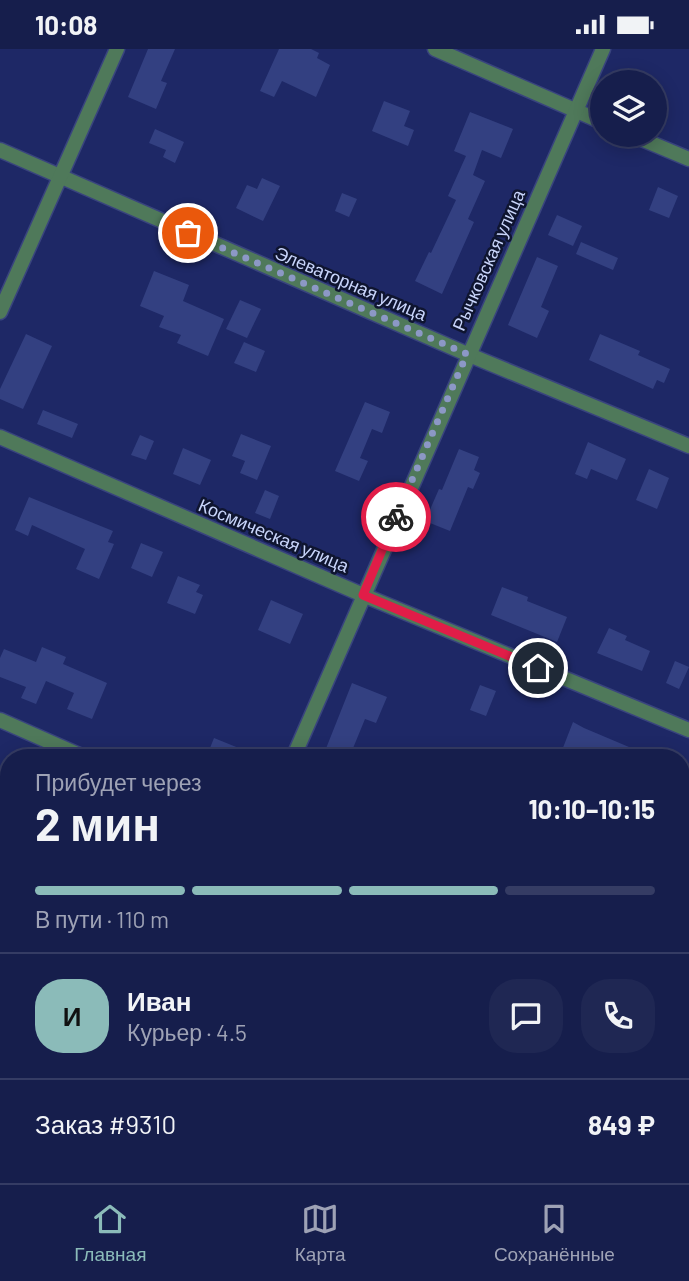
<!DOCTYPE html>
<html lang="ru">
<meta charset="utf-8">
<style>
body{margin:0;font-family:Barlow,sans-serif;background:#1f2753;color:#f1f3f6;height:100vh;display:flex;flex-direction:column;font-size:26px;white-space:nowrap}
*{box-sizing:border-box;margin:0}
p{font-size:23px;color:#9ea2b5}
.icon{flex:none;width:38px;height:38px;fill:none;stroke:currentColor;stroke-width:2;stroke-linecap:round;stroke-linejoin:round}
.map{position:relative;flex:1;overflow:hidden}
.sheet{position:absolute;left:0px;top:700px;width:690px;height:434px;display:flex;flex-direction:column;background:#161e4c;border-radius:28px 28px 0 0;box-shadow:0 4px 18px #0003,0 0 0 2px #353c64}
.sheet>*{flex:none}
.fabs{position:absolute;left:590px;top:21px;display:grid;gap:14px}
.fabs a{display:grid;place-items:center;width:77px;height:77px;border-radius:50%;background:#161e4c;box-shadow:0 4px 18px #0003,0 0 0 2px #353c64;font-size:35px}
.pin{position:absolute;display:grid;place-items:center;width:60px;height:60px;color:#fff;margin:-30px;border:4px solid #fff;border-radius:50%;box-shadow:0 2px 7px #0007}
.courier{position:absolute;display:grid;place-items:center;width:70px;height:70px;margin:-35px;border:5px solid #e11d48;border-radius:50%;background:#fff;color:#222;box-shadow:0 2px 9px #0007}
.headline em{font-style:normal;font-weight:700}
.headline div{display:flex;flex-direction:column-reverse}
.headline{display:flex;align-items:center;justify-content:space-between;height:119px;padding:0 35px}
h1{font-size:46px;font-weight:700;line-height:52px}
.bar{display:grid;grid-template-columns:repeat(4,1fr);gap:10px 7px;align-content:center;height:84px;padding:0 35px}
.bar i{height:9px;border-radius:5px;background:#353c64}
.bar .current{background:#8bbbb9}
.bar p{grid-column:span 4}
.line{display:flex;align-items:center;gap:18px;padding:0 35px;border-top:2px solid #353c64}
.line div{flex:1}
.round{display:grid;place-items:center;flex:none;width:74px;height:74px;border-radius:28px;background:#1f2753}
.status{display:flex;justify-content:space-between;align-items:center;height:49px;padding:0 35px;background:#161e4c;direction:ltr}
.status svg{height:19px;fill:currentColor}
.tab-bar{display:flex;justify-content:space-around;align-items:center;height:98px;border-top:2px solid #353c64;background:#161e4c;font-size:19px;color:#9ea2b5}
.tab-bar a{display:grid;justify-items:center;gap:4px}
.tab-bar .current{color:#8bbbb9}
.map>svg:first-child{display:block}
.building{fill:#334081}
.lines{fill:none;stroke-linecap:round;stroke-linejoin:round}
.street-casing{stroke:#39447e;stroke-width:17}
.street{stroke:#4f795a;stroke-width:14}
.done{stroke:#8c98c6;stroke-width:7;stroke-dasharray:0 12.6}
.route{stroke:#e11d48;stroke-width:9}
.labels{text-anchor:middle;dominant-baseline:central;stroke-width:5;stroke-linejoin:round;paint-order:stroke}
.street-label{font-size:18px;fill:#c8d4fa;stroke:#0f1530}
</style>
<div class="status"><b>10:08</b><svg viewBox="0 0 49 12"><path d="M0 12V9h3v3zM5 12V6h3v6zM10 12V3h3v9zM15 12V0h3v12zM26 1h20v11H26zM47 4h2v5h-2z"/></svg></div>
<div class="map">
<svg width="689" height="1134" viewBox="0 0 689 1134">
<rect width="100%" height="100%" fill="#1e2866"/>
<!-- building -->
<g class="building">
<path d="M148,0H175L161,32L167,34L156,60L128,48Z"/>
<path d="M279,0H311L319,4L317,9L330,16L316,48L282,32L274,48L260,42Z"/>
<path d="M384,52L410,62L404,77L414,81L408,97L372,82Z"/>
<path d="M470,63L513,80L501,109L482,101L473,126L485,132L468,170L474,173L442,245L415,232L429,203L431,204L456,151L448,147L466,107L454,102Z"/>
<path d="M155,80L184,93L175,114L163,108L166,101L149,94Z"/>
<path d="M262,129L280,137L263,172L236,159L247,136L257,140Z"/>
<path d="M658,138L678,147L669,169L649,161Z"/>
<path d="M342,144L357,150L349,168L335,162Z"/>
<path d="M557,166L582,177L573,197L548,186Z"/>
<path d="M581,193L618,209L613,221L576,205Z"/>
<path d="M537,208L558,217L541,258L549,262L537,289L508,276Z"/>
<path d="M154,222L189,236L183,252L224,270L208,307L177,294L181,286L159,278L164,267L140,257Z"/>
<path d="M240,251L261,260L247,289L226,280Z"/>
<path d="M26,285L52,297L23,360L0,350V340Z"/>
<path d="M600,285L640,302L638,306L670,320L664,334L657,331L653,340L589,311Z"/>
<path d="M244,293L265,302L256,323L234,314Z"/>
<path d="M365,353L390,363L382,384L372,380L360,409L368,412L359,432L335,422Z"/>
<path d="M43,361L78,375L72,389L37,375Z"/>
<path d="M241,385L271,397L257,431L240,424L245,412L232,407Z"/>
<path d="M140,386L154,392L146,411L131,406Z"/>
<path d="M588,393L626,410L617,431L591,420L587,430L575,425Z"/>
<path d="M183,399L211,411L200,436L173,425Z"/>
<path d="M459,400L479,408L474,421L480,424L473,440L468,438L450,482L425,472L439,440L442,441Z"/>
<path d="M649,420L669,429L657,460L636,451Z"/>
<path d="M265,441L279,447L270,470L255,464Z"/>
<path d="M29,448L113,482L108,493L114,495L99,530L76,520L85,500L32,476L28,487L15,481Z"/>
<path d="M141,494L163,503L152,528L131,519Z"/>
<path d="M178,527L200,536L196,543L203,546L195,565L167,554Z"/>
<path d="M502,538L528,548L527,552L567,568L557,593L491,566Z"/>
<path d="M271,551L303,565L290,595L258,581Z"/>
<path d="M609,579L627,587L625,591L650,602L642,622L597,604Z"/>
<path d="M42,598L66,608L63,615L107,634L92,670L67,660L74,644L46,632L36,655L21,649L26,638L0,628V609L4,600L36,613Z"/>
<path d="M675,612L689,618L679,640L666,634Z"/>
<path d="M352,634L387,648L376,674L365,670L349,709H341L325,702Z"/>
<path d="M480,636L496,642L486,667L470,661Z"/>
<path d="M573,673L584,679L655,709H592L575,702L572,709H559Z"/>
<path d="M214,689L261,708V709H206Z"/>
</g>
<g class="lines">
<defs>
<g id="street">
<path d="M435,0L602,73"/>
<path d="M632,86L689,110"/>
<path d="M0,101L467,305L689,397"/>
<path d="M0,263L117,0"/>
<path d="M0,388L363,546L689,681"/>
<path d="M0,671L86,709"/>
<path d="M293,709L603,0"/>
<path d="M0,954L9,958"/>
<path d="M681,961L689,965"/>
<path d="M400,1125L420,1134"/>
<path d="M105,1134L109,1125"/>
</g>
</defs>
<!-- street casing -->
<use href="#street" class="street-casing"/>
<!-- street -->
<use href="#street" class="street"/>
</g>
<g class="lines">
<!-- done -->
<path class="done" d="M188,184L467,305L396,468"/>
<!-- route -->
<path class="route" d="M396,468L363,546L538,619"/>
</g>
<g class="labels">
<!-- street labels -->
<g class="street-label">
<text transform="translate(488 211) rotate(-66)">Рычковская улица</text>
<text transform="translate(351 234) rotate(23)">Элеваторная улица</text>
<text transform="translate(274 486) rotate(23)">Космическая улица</text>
</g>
</g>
</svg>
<div class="fabs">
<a><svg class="icon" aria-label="layers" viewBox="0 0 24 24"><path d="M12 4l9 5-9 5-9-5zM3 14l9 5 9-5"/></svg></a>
</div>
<div class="pin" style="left:188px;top:184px;background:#ea580c"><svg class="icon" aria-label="bag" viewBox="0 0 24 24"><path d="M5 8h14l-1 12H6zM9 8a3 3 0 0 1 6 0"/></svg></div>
<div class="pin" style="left:538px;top:619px;background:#1f2937"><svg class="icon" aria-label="home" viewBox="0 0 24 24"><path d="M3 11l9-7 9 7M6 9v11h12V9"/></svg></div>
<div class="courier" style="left:396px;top:468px"><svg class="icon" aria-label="bike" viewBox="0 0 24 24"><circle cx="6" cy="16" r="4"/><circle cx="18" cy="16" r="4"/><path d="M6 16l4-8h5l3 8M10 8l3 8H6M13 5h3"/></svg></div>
<section class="sheet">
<div class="headline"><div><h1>2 мин</h1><p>Прибудет через</p></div><em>10:10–10:15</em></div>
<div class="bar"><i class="current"></i><i class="current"></i><i class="current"></i><i></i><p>В пути · 110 m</p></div>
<div class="line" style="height:126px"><b class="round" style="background:#8bbbb9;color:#111">И</b><div><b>Иван</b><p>Курьер · 4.5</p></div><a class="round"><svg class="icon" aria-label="chat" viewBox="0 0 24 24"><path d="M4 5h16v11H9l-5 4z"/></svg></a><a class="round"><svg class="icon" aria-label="phone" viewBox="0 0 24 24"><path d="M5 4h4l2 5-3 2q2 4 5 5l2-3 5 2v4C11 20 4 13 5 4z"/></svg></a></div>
<div class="line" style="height:91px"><div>Заказ #9310</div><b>849 ₽</b></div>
</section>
</div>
<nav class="tab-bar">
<a class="current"><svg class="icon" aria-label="home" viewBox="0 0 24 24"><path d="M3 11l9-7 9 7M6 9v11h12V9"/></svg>Главная</a>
<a><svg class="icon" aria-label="map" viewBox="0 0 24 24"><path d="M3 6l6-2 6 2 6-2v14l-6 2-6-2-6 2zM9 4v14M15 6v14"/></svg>Карта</a>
<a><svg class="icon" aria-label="saved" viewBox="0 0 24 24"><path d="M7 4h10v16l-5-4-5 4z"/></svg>Сохранённые</a>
</nav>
